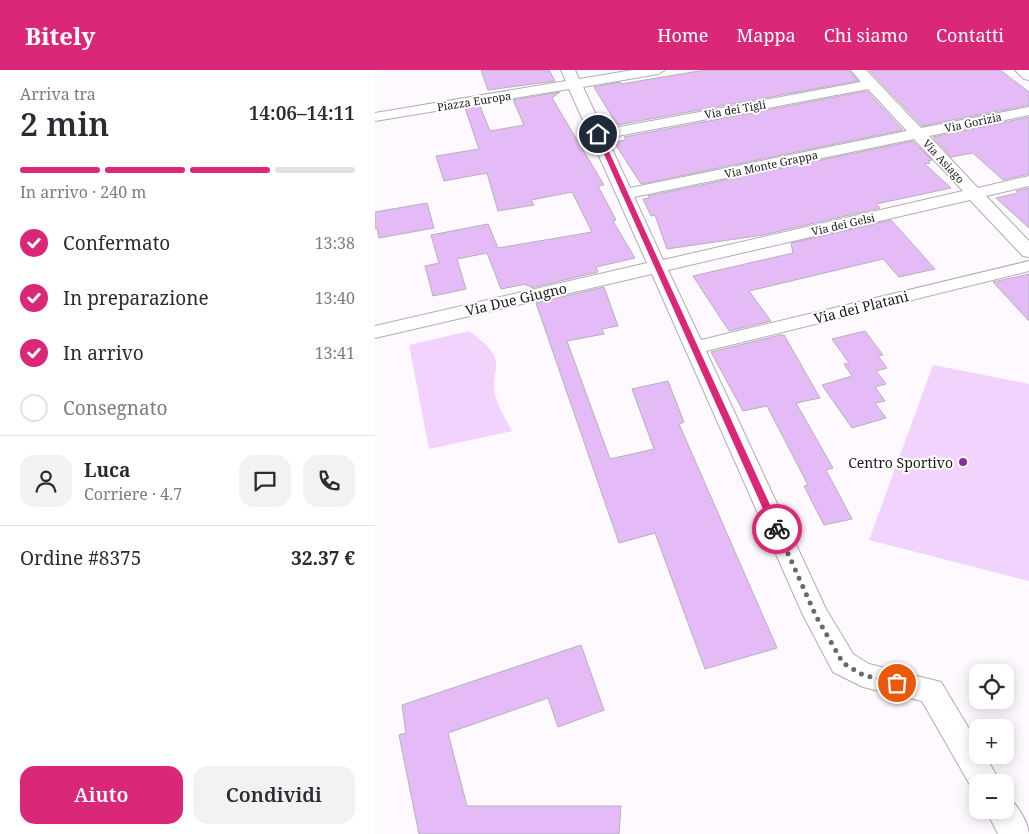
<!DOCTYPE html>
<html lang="it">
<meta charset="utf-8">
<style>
body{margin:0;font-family:"Noto Serif",serif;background:#f2f2f3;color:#2b2b33;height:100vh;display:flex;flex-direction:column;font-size:19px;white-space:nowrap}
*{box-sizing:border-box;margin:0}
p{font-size:16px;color:#7c7c81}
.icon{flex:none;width:28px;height:28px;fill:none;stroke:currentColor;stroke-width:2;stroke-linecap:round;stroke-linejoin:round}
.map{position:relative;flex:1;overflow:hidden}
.details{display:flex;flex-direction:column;background:#fff;width:375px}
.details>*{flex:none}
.tools{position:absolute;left:594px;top:594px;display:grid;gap:10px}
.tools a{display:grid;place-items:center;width:45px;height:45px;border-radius:10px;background:#fff;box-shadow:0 2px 12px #0003;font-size:25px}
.pin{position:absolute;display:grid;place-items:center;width:42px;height:42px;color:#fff;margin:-21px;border:2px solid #fff;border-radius:50%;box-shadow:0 1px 5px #0007}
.courier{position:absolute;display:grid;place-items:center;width:50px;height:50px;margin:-25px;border:4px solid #db2777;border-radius:50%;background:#fff;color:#222;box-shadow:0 1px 6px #0007}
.head em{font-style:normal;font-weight:600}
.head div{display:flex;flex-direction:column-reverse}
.head{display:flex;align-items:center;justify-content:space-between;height:85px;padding:0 20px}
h1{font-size:32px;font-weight:600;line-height:38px}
.bar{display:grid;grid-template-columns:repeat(4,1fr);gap:8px 5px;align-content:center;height:60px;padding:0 20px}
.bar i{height:6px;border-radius:4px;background:#e1e1e2}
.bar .active{background:#db2777}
.bar p{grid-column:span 4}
.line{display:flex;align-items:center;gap:12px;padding:0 20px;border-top:1px solid #e1e1e2}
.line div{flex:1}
.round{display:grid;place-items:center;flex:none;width:52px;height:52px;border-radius:15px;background:#f2f2f3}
ol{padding:0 20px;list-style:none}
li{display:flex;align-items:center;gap:15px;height:55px}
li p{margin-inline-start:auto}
li .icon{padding:5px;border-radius:50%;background:#db2777;color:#fff;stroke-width:4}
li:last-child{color:#7c7c81}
li i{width:28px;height:28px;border:2px solid #e1e1e2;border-radius:50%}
.primary-button{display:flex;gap:10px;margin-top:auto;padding:10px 20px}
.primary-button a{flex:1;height:58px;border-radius:15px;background:#db2777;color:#fff;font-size:20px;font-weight:600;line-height:58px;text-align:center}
.primary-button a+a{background:#f2f2f3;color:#2b2b33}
header{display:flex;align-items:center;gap:30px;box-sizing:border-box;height:70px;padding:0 25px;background:#db2777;color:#fff}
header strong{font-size:24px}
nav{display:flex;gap:28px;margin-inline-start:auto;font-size:18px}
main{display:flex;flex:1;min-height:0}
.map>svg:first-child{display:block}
.green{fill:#f1d3fe}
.building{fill:#e5bbf7;stroke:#b5b1b6}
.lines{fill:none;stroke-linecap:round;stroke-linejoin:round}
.street-casing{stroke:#b1adb2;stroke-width:2}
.street{fill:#fff;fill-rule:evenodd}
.route{fill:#db2777}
.done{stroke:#6b686b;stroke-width:5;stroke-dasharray:0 9}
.poi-dot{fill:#8331a0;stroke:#fff;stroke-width:2}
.labels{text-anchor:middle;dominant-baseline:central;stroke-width:4;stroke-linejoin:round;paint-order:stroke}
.far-street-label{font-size:11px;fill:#1c1a1c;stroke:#fff}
.street-label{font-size:14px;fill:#1c1a1c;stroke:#fff}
.poi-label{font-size:14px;fill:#1c1a1c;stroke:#fff;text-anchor:end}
</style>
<header>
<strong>Bitely</strong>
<nav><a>Home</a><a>Mappa</a><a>Chi siamo</a><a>Contatti</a></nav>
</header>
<main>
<section class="details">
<div class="head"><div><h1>2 min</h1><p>Arriva tra</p></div><em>14:06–14:11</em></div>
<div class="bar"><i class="active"></i><i class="active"></i><i class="active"></i><i></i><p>In arrivo · 240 m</p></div>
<ol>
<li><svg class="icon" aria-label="check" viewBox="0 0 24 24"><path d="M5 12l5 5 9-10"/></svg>Confermato<p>13:38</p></li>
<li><svg class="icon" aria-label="check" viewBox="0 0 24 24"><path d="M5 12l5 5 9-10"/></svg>In preparazione<p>13:40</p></li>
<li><svg class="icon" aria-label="check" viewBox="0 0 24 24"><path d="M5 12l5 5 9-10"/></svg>In arrivo<p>13:41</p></li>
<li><i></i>Consegnato</li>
</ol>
<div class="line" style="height:90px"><a class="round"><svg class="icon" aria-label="person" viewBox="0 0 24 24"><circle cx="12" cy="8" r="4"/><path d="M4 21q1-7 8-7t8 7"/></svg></a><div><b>Luca</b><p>Corriere · 4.7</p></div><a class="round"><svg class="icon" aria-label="chat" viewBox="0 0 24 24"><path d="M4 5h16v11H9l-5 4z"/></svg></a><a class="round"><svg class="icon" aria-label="phone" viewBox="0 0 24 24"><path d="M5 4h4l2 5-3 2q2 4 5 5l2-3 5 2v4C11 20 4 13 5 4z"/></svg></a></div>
<div class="line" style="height:65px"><div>Ordine #8375</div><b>32.37 €</b></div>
<div class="primary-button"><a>Aiuto</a><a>Condividi</a></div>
</section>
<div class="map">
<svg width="654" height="764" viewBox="0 0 654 764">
<rect width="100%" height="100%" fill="#fdf9fe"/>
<!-- green -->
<g class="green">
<path d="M94,261C103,268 121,280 121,293C122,301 118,309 119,317C120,333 130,347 137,361L54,379L34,275Z"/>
<path d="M558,295L654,314V511L494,470Z"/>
</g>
<!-- building -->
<g class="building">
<path d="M106,0H174L180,11L113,20Z"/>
<path d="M330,0H474L483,11L242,55L219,17L245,12L246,14Z"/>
<path d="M494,0H625L654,22V35L547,56Z"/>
<path d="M492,21L528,60L266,114L239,72L251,70L249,67Z"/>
<path d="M185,22L177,28L229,115L223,116L241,150L238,151L260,188L221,197L223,202L156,218V216H152L151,214L126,219L112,183L82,189L91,219L58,226L50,196L64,193L56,165L113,154L123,178L217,162L197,122L156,130L159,135L123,141L112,103L69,111L61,86L104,79L90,38L105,36L115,61L149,55L138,30Z"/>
<path d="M654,47V104L628,110L598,83L576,87L558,67Z"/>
<path d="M538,71L557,90L553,91L555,93L550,94L576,118L501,134L505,138L388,165L292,179L280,145L276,146L268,129L275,128L273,126Z"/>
<path d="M654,118V158L621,128L643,123L641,121Z"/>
<path d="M52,133L59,158L4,168L2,158L0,159V142Z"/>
<path d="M516,150L560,199L524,207L508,189L374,221L396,251L354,261L318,206L418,183L416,173Z"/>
<path d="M654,204V251L618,212Z"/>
<path d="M229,217L243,256L227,259L229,264L192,271L235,389L279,379L257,319L293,311L309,352L304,354L402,578L330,599L280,463L244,473L161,233Z"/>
<path d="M490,261L508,285L503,286L512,298L501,301L511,314L500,317L510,331L500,333L511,348L477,358L447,315L477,306L469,294L474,293L457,269Z"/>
<path d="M405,265H409L445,328L421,333L458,398L451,400L477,449L449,455L429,416L433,415L392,336L368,341L336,282Z"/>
<path d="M206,575L229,640L183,657L173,628L73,663L92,736H246L244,764H44L24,665L31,663L27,635Z"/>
</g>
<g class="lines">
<defs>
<g id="street">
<path d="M186,0H200L204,9L258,0H290L283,4L208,17L228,60L486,12L476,0H491L546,58L654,37V45L554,66L603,118L654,106V116L611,126L654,171V187L648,186L595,130L293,200L326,270L654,191V201L331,281L451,539L478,584L494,594L566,612L602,672V685H610L625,712H602V724L599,722L547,631L488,617L458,602L428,545L277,204L0,268V256L272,193L194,19L0,51V43L191,11ZM493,19L532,61L255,118L232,68ZM539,69L588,121L288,190L259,127Z"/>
<path d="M640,0H654V10L649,9Z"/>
<path d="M630,726C641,731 653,752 654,764H623L611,740H630Z"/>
</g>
</defs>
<!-- street casing -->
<use href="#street" class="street-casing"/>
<!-- street -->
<use href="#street" class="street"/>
</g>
<!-- route -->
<path class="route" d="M223,63L226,64L406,459L405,462L402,463L397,459L220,64Z"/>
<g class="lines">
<!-- done -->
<path class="done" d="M402,459L441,546L468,593L488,605L522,613"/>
</g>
<!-- markers -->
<circle class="poi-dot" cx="588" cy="392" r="5"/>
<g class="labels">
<!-- far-street labels -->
<g class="far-street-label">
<text transform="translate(99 31) rotate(-9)">Piazza Europa</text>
<text transform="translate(360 39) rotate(-10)">Via dei Tigli</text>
<text transform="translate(598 52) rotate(-12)">Via Gorizia</text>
<text transform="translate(569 91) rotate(47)">Via Asiago</text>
<text transform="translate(396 94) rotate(-12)">Via Monte Grappa</text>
<text transform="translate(468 154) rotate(-13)">Via dei Gelsi</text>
</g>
<!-- street labels -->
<g class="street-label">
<text transform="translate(141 229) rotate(-13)">Via Due Giugno</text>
<text transform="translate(486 237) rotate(-14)">Via dei Platani</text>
</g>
<!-- poi labels -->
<g class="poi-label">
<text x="578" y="392">Centro Sportivo</text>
</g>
</g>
</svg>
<div class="tools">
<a><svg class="icon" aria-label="locate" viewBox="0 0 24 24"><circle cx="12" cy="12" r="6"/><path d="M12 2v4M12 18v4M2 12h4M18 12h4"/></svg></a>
<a>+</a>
<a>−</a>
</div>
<div class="pin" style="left:522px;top:613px;background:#ea580c"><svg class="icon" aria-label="bag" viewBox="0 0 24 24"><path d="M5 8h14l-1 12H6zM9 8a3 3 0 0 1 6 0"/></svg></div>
<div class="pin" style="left:223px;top:64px;background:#1f2937"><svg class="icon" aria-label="home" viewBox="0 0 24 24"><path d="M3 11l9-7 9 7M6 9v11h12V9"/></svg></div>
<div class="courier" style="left:402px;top:459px"><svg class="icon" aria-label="bike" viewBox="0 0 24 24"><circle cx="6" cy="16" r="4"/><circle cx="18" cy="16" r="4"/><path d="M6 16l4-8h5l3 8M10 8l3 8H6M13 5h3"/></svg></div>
</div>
</main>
